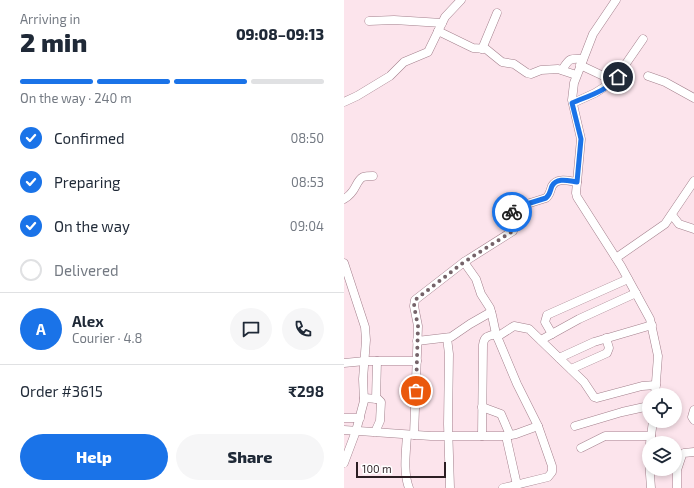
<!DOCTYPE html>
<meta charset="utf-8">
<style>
body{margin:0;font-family:"Exo 2",sans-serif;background:#f6f6f7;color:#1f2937;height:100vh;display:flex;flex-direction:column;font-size:15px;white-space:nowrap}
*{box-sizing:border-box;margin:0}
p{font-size:13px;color:#747a83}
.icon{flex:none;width:22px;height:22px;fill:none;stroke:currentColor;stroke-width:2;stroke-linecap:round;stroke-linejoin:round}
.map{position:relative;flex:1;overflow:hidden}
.panel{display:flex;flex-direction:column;background:#fff;width:344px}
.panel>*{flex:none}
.buttons{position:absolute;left:298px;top:388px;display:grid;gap:8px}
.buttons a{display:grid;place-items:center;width:40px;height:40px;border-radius:50%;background:#fff;box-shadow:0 2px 6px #0003;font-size:20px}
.scale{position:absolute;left:12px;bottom:10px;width:90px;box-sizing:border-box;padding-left:4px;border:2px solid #2c1e23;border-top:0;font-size:11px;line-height:14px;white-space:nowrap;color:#2c1e23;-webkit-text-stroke:3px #fff;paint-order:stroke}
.pin{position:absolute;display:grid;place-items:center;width:34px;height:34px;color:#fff;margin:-17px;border:2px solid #fff;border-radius:50%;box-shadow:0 1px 4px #0007}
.courier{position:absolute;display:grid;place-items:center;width:40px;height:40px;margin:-20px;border:3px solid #1a73e8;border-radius:50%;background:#fff;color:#222;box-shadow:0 1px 5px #0007}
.summary em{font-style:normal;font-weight:800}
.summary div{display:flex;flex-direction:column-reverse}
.summary{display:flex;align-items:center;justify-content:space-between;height:68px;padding:0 20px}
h1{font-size:26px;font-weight:800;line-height:30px}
.bar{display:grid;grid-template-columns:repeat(4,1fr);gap:6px 4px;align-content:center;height:48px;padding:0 20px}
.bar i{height:5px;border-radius:3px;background:#e0e1e3}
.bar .on{background:#1a73e8}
.bar p{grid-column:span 4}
.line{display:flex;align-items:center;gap:10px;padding:0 20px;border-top:1px solid #e0e1e3}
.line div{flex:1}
.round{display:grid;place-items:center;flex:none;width:42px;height:42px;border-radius:21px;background:#f6f6f7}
ol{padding:0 20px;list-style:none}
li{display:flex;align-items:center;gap:12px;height:44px}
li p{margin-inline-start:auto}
li .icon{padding:4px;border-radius:50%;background:#1a73e8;color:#fff;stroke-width:4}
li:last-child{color:#747a83}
li i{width:22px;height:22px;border:2px solid #e0e1e3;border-radius:50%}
.primary-button{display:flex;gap:8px;margin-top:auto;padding:8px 20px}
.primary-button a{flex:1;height:46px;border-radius:24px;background:#1a73e8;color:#fff;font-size:16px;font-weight:800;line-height:46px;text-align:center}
.primary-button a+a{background:#f6f6f7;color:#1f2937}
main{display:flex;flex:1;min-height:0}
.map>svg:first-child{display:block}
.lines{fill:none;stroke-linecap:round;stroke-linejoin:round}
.minor-casing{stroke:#a4808d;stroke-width:9}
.minor{stroke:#fff;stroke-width:8}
.done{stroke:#756369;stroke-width:4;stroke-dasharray:0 7.2}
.route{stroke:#1a73e8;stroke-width:5}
</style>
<main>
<section class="panel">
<div class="summary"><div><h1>2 min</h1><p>Arriving in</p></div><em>09:08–09:13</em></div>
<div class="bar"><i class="on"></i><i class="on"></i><i class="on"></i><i></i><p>On the way · 240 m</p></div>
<ol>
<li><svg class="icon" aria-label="check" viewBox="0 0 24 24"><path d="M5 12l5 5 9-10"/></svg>Confirmed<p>08:50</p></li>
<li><svg class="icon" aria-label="check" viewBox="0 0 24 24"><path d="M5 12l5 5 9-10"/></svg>Preparing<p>08:53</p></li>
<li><svg class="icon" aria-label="check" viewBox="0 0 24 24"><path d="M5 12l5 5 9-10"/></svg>On the way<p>09:04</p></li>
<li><i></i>Delivered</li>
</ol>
<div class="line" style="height:72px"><b class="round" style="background:#1a73e8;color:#fff">A</b><div><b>Alex</b><p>Courier · 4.8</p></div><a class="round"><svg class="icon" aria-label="chat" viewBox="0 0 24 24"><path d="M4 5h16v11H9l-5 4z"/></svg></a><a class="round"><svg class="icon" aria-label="phone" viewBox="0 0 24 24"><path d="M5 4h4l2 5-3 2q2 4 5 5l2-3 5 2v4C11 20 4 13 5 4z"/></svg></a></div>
<div class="line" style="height:52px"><div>Order #3615</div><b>₹298</b></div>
<div class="primary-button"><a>Help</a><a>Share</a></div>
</section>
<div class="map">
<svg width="350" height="488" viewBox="0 0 350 488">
<rect width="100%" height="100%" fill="#fce4ec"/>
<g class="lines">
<defs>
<g id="minor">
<path d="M272,0L249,34L230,83L228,100L237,139L232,193L233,197L277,266L306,319L314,356L311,395"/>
<path d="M25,21L50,20L98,23"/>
<path d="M94,31L129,48L142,49L158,62L170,64L183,73L187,74L197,70L214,69L232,75"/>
<path d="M138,49L153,13"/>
<path d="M236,65L270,81"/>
<path d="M218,70C225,59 225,58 239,59"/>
<path d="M304,76L321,82L350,98"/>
<path d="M0,102L13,96L46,76L60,62L84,52L101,17L117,0"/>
<path d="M229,103L251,93L270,81L299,39"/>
<path d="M0,199C13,192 11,181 19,177C22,176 26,176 29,176"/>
<path d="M328,215L335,224L350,229"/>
<path d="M272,258L321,224L350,181"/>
<path d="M120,262L132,279L137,294L146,308L148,315L152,334L173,384L194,426L208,466V472L204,477L159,488"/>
<path d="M0,263L21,327L22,340L19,379L20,401L12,431L0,463"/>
<path d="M208,334L201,322L203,315L284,279"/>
<path d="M153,337L170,326L185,329L240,382L250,397L253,398L298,386L312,385"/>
<path d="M103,338L105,354L104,424L106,488"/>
<path d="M197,340L235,319L292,293"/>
<path d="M73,341L107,337L126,324L147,312"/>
<path d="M215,358L250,342L308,325"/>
<path d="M0,363L21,361H73"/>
<path d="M227,369L263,353L265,348L262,338"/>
<path d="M20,398L34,399L37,402L36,421L31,432"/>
<path d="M32,399L33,361"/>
<path d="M138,407L157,414L166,435"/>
<path d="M350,410L348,417L350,420"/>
<path d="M0,418H16"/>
<path d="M231,426L278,412L305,406"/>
<path d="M0,430L87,436H162L172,434L194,426"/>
<path d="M63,435C62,452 59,472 65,488"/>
<path d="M70,435L74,326L70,306L71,300L120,262L169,231C173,224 167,217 168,210L170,208L202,198C206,195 206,191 208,186C213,177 225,181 233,182"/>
<path d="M138,436L139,345C140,336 144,336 152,334"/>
<path d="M162,436L173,485"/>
<path d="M306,443L309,421"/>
<path d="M237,448L261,436H307"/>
<path d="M305,460L307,488"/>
<path d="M333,488V470L338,455L340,453L350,452"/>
</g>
</defs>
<!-- minor casing -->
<use href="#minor" class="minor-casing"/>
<!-- minor -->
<use href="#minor" class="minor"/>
</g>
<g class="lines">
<!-- done -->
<path class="done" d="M72,391L74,326L70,306L71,300L120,262L169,231L171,225L168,212"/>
<!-- route -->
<path class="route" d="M168,212L170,208L202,198C206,195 206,191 208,186C213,177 225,181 233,182L237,139L228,103C244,96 263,91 274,77"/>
</g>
</svg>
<div class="buttons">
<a><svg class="icon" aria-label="locate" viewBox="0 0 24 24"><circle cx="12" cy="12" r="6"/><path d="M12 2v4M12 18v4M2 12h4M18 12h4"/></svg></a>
<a><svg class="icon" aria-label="layers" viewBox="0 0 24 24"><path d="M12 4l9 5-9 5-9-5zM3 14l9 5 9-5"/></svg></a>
</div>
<div class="scale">100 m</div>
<div class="pin" style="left:72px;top:391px;background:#ea580c"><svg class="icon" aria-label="bag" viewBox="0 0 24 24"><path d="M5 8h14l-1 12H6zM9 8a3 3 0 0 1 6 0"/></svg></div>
<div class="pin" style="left:274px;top:77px;background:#1f2937"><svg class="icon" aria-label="home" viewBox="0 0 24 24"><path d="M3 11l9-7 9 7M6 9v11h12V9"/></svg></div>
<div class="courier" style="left:168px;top:212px"><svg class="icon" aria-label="bike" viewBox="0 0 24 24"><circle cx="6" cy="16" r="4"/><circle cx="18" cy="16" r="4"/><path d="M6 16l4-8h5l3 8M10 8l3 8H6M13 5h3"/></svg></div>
</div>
</main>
